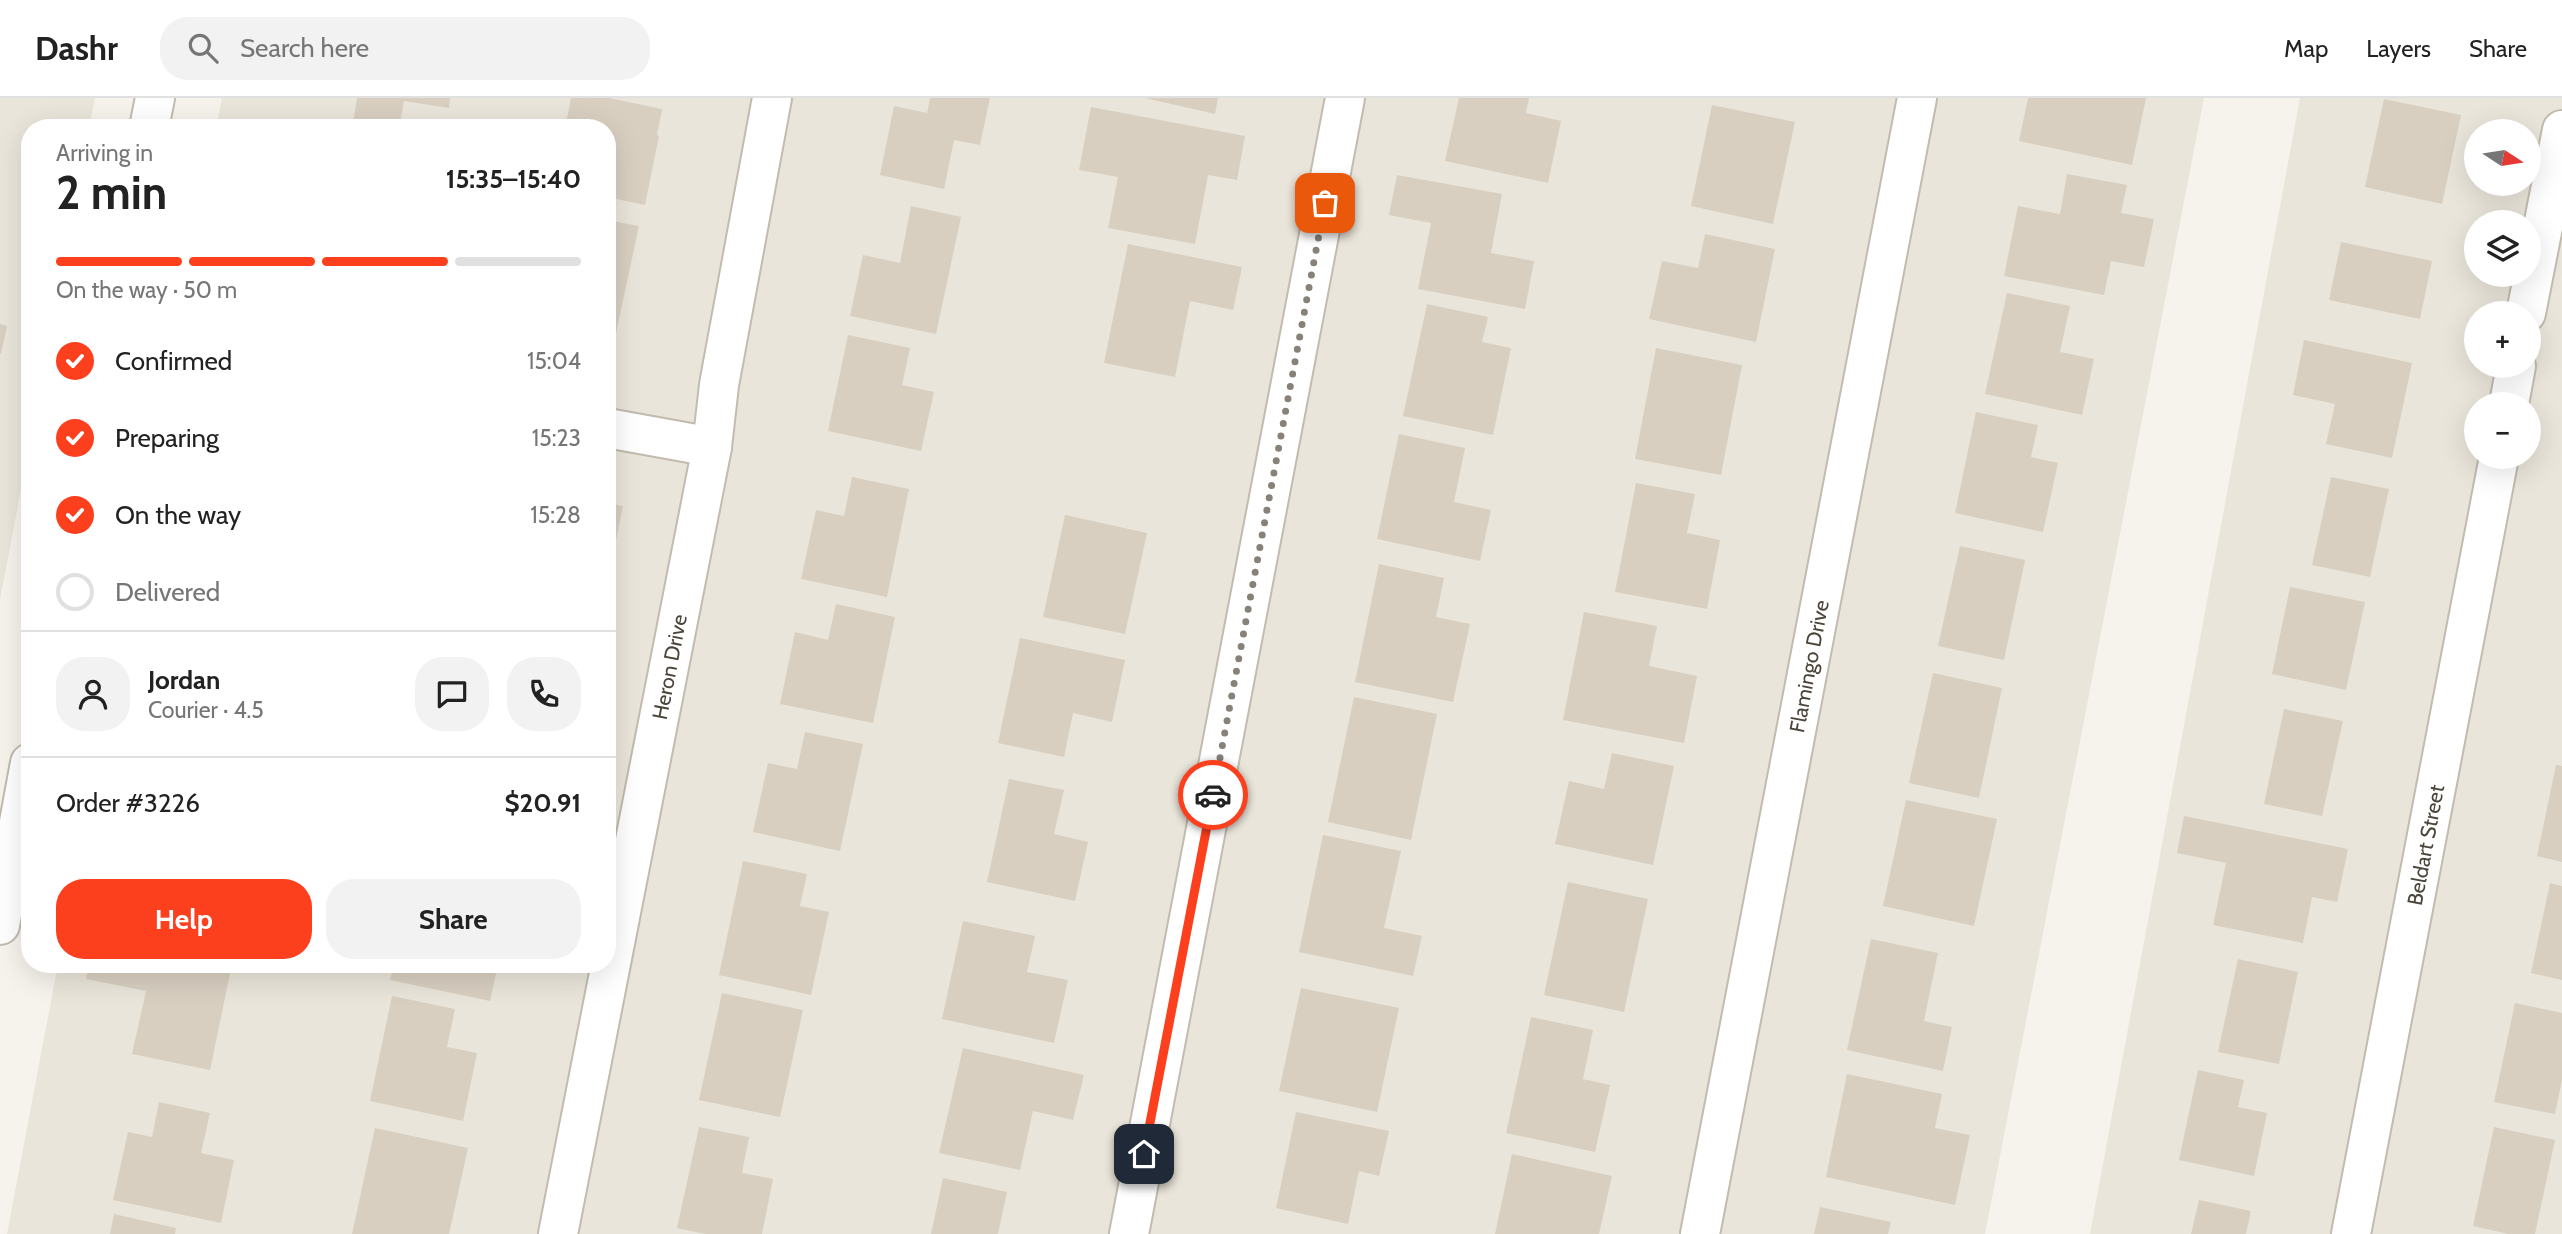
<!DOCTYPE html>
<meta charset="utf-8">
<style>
body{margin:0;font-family:Cabin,sans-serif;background:#f2f2f2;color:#222;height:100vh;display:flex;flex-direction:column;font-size:26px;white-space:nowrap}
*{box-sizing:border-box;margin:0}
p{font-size:23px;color:#767676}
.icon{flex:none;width:38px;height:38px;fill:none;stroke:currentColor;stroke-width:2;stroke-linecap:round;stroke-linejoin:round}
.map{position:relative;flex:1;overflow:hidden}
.side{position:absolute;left:21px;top:21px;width:595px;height:854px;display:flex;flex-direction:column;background:#fff;border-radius:28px;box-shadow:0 7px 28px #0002}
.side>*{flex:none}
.needle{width:46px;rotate:102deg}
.tools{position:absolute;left:2464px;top:21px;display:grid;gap:14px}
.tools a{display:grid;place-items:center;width:77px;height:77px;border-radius:50%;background:#fff;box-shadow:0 7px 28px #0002;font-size:35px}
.pin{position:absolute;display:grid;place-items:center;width:60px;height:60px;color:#fff;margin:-30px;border-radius:14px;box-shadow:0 4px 10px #0006}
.courier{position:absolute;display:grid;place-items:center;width:70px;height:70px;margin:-35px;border:5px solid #fc3f1d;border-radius:50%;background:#fff;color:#222;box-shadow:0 2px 9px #0007}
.overview em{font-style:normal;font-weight:700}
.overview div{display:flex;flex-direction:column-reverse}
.overview{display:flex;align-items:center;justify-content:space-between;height:119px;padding:0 35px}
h1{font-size:46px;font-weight:700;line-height:52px}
.bar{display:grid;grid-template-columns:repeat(4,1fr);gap:10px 7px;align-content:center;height:84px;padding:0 35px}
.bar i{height:9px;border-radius:5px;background:#e0e0e0}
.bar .active{background:#fc3f1d}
.bar p{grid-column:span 4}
.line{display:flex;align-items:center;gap:18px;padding:0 35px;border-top:2px solid #e0e0e0}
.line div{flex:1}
.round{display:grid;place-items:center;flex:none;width:74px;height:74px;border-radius:28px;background:#f2f2f2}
ol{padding:0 35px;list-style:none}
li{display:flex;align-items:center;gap:21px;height:77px}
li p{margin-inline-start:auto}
li .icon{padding:7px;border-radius:50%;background:#fc3f1d;color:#fff;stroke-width:4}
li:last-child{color:#767676}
li i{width:38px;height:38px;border:4px solid #e0e0e0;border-radius:50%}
.action{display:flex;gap:14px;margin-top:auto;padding:14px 35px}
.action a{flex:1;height:80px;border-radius:28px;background:#fc3f1d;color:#fff;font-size:28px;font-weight:700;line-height:80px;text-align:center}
.action a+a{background:#f2f2f2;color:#222}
header{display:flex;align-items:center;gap:42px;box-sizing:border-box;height:98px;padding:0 35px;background:#fff;border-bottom:2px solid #e0e0e0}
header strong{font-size:33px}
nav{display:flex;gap:38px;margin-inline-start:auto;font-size:24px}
.search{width:490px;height:63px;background:#f2f2f2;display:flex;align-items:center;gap:18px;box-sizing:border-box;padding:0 24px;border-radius:28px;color:#767676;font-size:26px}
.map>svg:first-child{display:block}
.residential{fill:#eae5da;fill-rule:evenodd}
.building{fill:#d8cfc1}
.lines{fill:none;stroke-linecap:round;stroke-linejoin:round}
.minor-casing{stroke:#c2bbae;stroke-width:42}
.tertiary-casing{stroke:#c2bbae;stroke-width:42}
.minor{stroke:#fff;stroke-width:38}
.tertiary{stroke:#fff;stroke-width:38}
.done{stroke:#878178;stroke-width:7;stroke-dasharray:0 12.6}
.route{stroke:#fc3f1d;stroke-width:9}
.labels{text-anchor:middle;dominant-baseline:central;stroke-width:7;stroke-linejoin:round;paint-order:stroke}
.street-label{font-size:21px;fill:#4b4439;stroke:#fff}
</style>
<header>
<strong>Dashr</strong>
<div class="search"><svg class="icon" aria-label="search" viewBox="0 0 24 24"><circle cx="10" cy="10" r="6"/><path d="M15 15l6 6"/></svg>Search here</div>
<nav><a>Map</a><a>Layers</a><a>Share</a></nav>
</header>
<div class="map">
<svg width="2562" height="1136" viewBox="0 0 2562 1136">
<rect width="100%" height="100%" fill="#f6f3ec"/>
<!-- residential -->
<g class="residential">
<path d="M0,0H95L89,30H30V344L0,502Z"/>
<path d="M222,0H2204L1985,1136H7L58,866H607V30H216Z"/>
<path d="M2300,0H2562V1136H2090ZM2476,33H2529V86H2476ZM2476,124H2529V177H2476ZM2476,215H2529V268H2476ZM2476,306H2529V359H2476Z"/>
</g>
<!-- building -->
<g class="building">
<path d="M357,0H450L449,10L404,3L399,30H377L353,26Z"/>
<path d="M571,0H609L662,11L657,37L659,38L645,107L607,99V30H565Z"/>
<path d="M930,0H990L980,47L954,42L944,91L880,77L894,8L927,15Z"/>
<path d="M1145,0H1218L1215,16Z"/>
<path d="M1459,0H1529L1526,15L1561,23L1548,85L1445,63Z"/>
<path d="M2028,0H2146L2132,67L2019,43Z"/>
<path d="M2384,1L2461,17L2442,106L2365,89Z"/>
<path d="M1712,7L1795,24L1773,126L1691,108Z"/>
<path d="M1091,9L1245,38L1237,82L1208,77L1195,146L1108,130L1118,79L1079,72Z"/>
<path d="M2067,76L2127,87L2121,115L2154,121L2144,169L2111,163L2104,197L2004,178L2018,108L2060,116Z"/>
<path d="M1397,77L1502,96L1491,155L1534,163L1525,211L1418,191L1431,125L1389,117Z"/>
<path d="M911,108L961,119L936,236L850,218L863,157L900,165Z"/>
<path d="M607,122L639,128L613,249L607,247Z"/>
<path d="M1705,136L1775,151L1756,244L1649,221L1662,163L1698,170Z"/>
<path d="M2341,144L2432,163L2420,221L2329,202Z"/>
<path d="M1128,146L1242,169L1233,212L1190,203L1175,279L1104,265Z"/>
<path d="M2007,195L2070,208L2060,254L2094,261L2082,317L1985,296Z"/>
<path d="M1427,206L1488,219L1482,244L1511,250L1493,337L1403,318Z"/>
<path d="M0,226L7,228L1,256H0Z"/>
<path d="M848,237L910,250L902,287L934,294L921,353L828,333Z"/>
<path d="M2304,242L2412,265L2392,360L2326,346L2335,306L2293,297Z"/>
<path d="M1656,250L1742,267L1721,377L1635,361Z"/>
<path d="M1976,314L2038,327L2031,359L2058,365L2043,434L1955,415Z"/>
<path d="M1399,336L1465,350L1454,404L1491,412L1480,463L1377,441Z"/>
<path d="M852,379L909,391L887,499L801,481L816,412L844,418Z"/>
<path d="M2331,379L2389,391L2370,479L2312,467Z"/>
<path d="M1636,385L1695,396L1687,435L1720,442L1707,511L1615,494Z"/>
<path d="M607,405L623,408L614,452L607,450Z"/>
<path d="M1065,417L1147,435L1125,536L1043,519Z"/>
<path d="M1960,448L2025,462L2004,562L1938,548Z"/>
<path d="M1379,466L1444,480L1436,519L1470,526L1453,604L1355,584Z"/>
<path d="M2290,489L2365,504L2346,592L2272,576Z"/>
<path d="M836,506L895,519L873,625L780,606L795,534L828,542Z"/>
<path d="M1584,514L1657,528L1649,568L1697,578L1684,645L1563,622Z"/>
<path d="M1020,540L1125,562L1112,624L1073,615L1064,659L998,645Z"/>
<path d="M1933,575L2002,590L1979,700L1909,685Z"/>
<path d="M1354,599L1437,616L1411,742L1328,724Z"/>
<path d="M2284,611L2343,623L2322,718L2264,706Z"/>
<path d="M805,634L863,646L840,753L753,734L768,665L797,671Z"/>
<path d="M1612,655L1674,668L1653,767L1555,746L1569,683L1604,691Z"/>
<path d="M2556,667L2562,668V764L2537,758Z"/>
<path d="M1009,681L1064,692L1054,736L1088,744L1075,803L987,784Z"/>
<path d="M1906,702L1997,721L1974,828L1883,808Z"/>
<path d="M2184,718L2348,751L2337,804L2312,799L2303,845L2213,827L2226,765L2177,755Z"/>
<path d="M1323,737L1401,753L1384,830L1422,838L1413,878L1299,854Z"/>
<path d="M743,763L807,776L800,808L829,814L811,897L719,877Z"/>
<path d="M1568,784L1648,801L1624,914L1544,897Z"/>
<path d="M2550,785L2562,788V882L2531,875Z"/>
<path d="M963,823L1035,838L1027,874L1068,882L1054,945L942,921Z"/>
<path d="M1871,841L1938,855L1924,923L1952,929L1943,973L1847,952Z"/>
<path d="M2238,861L2298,874L2279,966L2218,954Z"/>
<path d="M90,866H211L231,871L210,972L132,956L146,893L86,881Z"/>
<path d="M394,866H498L490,903L390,882Z"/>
<path d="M1301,890L1399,910L1377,1014L1279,993Z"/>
<path d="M722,895L803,912L780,1019L699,1002Z"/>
<path d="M392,898L455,911L447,949L477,955L463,1023L370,1003Z"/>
<path d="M2515,905L2562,915V982L2555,1016L2494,1004Z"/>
<path d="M1531,919L1593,932L1583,981L1610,987L1595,1054L1506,1035Z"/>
<path d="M963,950L1084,977L1073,1022L1033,1013L1020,1072L939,1055Z"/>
<path d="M2198,972L2244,982L2238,1009L2267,1015L2254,1078L2179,1062Z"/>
<path d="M1847,976L1942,996L1935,1030L1970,1037L1955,1107L1826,1079Z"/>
<path d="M159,1004L210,1015L201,1055L234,1062L221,1125L113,1102L128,1034L152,1039Z"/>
<path d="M1296,1014L1389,1033L1379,1078L1359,1073L1348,1126L1276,1110Z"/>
<path d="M699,1029L749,1039L742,1075L773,1081L762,1136H705L677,1130Z"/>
<path d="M2494,1029L2555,1042L2535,1136H2509L2473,1128Z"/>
<path d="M375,1030L468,1050L449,1136H352Z"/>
<path d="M1512,1056L1612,1078L1599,1136H1495Z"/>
<path d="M943,1080L1007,1094L998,1136H931Z"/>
<path d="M2199,1102L2251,1113L2246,1136H2191Z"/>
<path d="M1820,1109L1891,1124L1888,1136H1814Z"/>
<path d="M114,1116L176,1130L175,1136H110Z"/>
</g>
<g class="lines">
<defs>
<g id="minor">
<path d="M2526,215L2562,32"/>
<path d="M2509,306L2516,268"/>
<path d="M607,330L712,349"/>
<path id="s1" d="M558,1136L712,349L719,287L772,0"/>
<path d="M1129,1136L1345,0"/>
<path id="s2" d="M1700,1136L1917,0"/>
<path id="s3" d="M2351,1136L2499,359"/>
</g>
<g id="tertiary">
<path d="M149,30L155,0"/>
<path d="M0,827L30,665"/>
</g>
</defs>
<!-- minor casing -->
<use href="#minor" class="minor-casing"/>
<!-- tertiary casing -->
<use href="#tertiary" class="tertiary-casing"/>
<!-- minor -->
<use href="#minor" class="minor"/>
<!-- tertiary -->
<use href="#tertiary" class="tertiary"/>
</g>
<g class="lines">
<!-- done -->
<path class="done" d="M1213,697L1325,105"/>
<!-- route -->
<path class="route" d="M1144,1056L1213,697"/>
</g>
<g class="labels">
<!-- street labels -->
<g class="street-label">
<text stroke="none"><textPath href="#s2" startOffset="578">Flamingo Drive</textPath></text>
<text stroke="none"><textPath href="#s1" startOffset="578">Heron Drive</textPath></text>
<text stroke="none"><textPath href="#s3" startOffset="396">Beldart Street</textPath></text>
</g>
</g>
</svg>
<div class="tools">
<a><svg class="needle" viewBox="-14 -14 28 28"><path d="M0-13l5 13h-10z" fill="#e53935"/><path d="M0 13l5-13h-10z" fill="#767676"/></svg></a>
<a><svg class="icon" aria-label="layers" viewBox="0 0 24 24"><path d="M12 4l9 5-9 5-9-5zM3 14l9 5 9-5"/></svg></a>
<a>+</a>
<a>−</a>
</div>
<div class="pin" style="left:1325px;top:105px;background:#ea580c"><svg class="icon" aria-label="bag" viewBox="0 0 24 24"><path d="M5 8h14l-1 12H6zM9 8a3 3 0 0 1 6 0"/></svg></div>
<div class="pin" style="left:1144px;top:1056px;background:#1f2937"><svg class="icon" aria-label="home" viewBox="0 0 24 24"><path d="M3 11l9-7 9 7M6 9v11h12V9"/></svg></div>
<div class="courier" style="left:1213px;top:697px"><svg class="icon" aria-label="car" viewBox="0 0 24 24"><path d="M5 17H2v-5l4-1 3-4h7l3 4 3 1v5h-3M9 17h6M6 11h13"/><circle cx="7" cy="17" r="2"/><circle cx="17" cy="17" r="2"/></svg></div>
<section class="side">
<div class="overview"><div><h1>2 min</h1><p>Arriving in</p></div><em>15:35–15:40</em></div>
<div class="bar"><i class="active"></i><i class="active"></i><i class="active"></i><i></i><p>On the way · 50 m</p></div>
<ol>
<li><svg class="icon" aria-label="check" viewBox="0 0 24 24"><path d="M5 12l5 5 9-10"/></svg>Confirmed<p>15:04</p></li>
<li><svg class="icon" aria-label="check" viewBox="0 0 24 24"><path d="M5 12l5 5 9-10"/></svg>Preparing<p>15:23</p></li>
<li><svg class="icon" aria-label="check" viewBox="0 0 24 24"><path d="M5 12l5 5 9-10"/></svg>On the way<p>15:28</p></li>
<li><i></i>Delivered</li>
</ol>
<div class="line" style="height:126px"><a class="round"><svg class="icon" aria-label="person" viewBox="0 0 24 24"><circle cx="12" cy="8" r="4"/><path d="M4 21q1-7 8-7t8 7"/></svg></a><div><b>Jordan</b><p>Courier · 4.5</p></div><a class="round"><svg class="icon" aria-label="chat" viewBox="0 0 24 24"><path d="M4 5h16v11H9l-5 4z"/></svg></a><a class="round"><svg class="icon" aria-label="phone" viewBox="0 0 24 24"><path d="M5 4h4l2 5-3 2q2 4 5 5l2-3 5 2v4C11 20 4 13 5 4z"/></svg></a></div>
<div class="line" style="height:91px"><div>Order #3226</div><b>$20.91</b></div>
<div class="action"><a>Help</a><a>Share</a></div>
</section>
</div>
